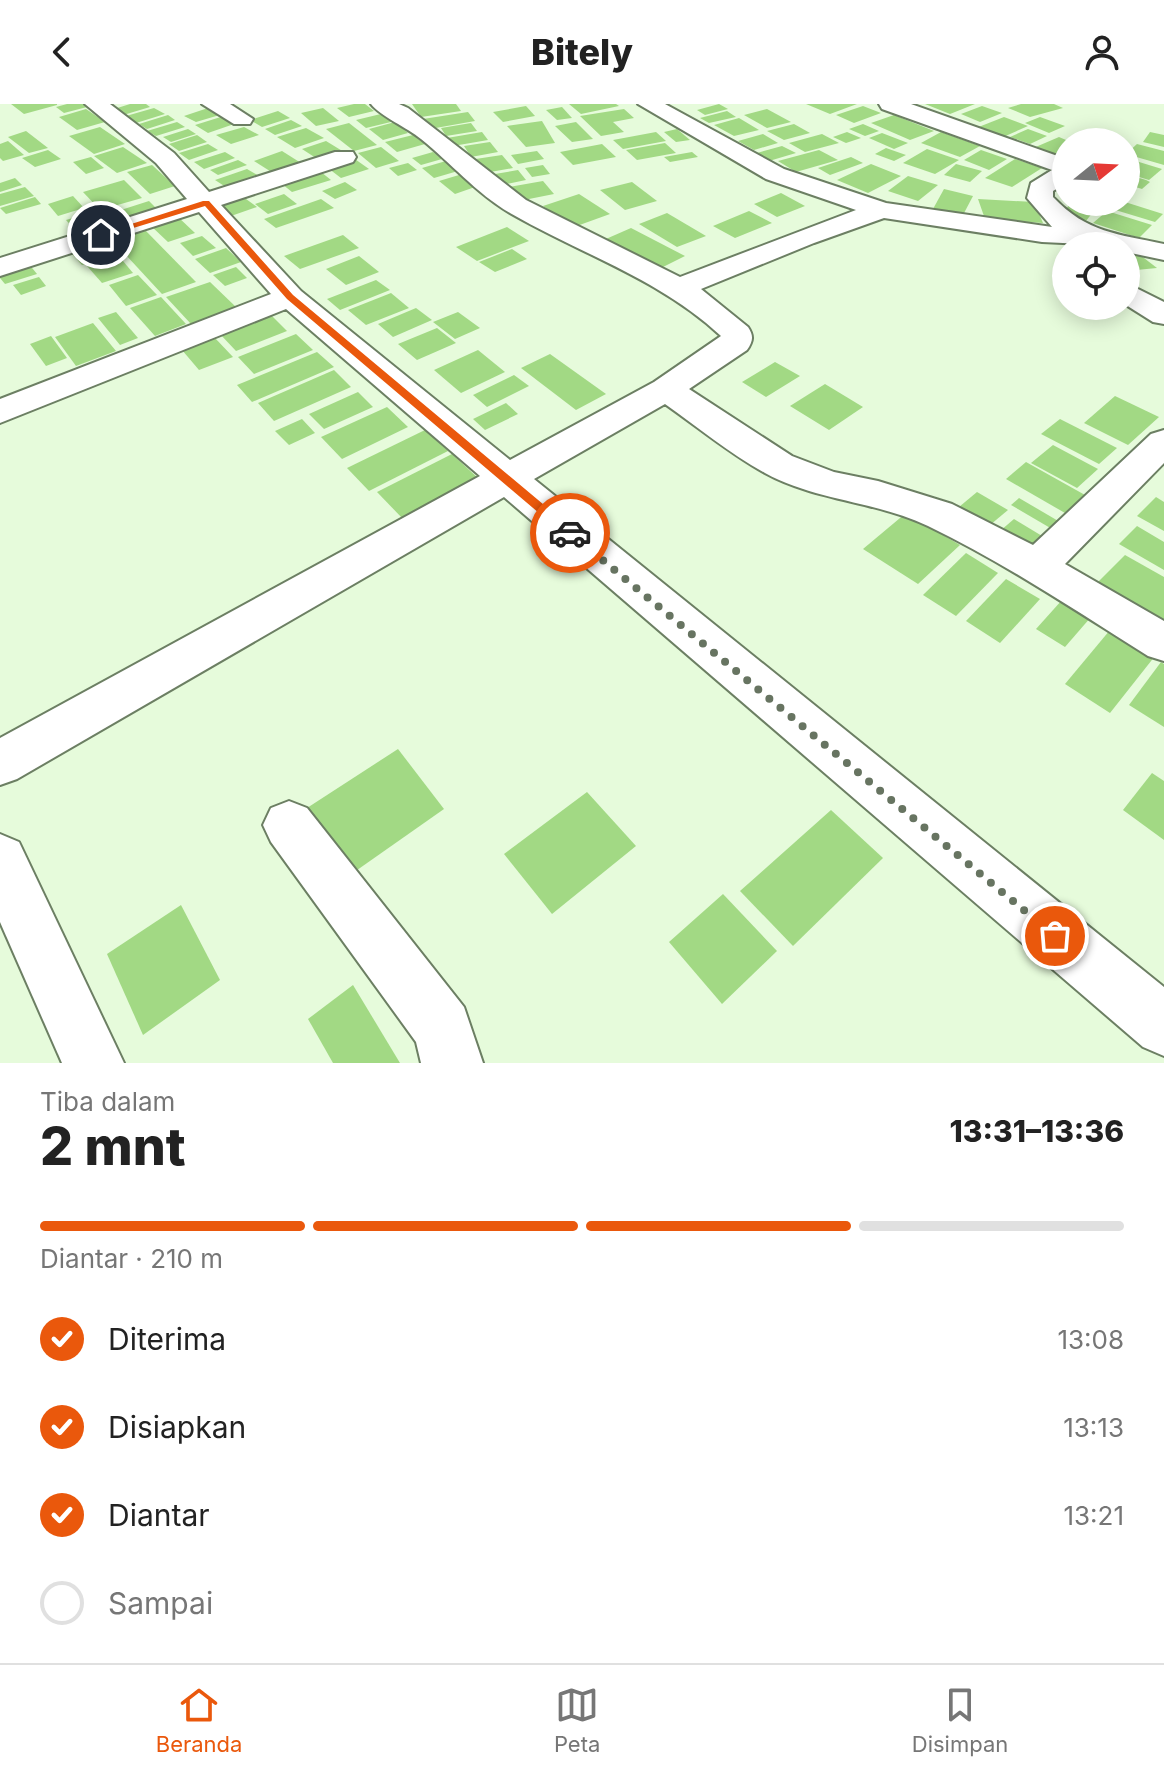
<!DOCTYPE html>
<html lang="id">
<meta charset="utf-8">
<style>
body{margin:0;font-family:Inter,sans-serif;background:#f2f2f2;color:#222;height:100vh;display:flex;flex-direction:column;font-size:30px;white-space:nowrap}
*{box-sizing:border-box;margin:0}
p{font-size:26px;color:#767676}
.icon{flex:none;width:44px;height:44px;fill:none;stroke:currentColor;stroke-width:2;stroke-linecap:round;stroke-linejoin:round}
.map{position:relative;height:959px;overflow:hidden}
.details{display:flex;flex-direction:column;background:#fff;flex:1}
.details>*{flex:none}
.needle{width:52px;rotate:72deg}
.controls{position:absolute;left:1052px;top:24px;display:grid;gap:16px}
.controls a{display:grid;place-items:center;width:88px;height:88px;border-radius:50%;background:#fff;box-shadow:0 4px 20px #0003;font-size:40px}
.pin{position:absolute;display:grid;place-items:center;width:68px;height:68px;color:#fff;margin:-34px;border:4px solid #fff;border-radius:50%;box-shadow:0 2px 8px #0007}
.courier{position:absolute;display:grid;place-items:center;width:80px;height:80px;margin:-40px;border:6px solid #ea580c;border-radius:50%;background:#fff;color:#222;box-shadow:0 2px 10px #0007}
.summary em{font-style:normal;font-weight:800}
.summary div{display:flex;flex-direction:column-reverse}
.summary{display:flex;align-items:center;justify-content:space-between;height:136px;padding:0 40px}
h1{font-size:52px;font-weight:800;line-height:60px}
.bar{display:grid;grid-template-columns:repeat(4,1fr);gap:12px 8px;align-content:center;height:96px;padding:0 40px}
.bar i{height:10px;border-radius:6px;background:#e0e0e0}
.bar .on{background:#ea580c}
.bar p{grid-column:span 4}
ol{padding:0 40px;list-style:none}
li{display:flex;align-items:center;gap:24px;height:88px}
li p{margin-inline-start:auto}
li .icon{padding:8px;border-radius:50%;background:#ea580c;color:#fff;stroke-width:4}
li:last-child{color:#767676}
li i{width:44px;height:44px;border:4px solid #e0e0e0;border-radius:50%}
header{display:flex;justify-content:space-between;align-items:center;height:104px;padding:0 40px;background:#fff;font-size:36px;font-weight:800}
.tabs{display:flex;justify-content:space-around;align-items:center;height:112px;border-top:2px solid #e0e0e0;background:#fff;font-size:22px;color:#767676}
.tabs a{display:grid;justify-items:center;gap:4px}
.tabs .on{color:#ea580c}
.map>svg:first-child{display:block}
.building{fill:#a2d984}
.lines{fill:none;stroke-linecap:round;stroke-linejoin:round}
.minor-casing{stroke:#6c7f63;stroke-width:4}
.minor{fill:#fff;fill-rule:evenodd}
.route{fill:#ea580c}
.done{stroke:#677461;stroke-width:8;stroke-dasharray:0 14.4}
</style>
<header><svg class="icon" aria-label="back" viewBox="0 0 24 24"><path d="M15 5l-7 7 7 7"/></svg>Bitely<svg class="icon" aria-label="person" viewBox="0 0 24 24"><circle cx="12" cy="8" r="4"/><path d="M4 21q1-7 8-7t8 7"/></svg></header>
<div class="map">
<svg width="1164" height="959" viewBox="0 0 1164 959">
<rect width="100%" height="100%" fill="#e6fbdb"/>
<!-- building -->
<g class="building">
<path d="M11,0H57V1L24,10Z"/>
<path d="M67,0H83L87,3L64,9L56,3Z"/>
<path d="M130,0H146L150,3L120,12L111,6Z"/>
<path d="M354,0H365L374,7L349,13L337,4Z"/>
<path d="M412,0H456L461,7L421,13Z"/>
<path d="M569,0H616L619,2L581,10Z"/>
<path d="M719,0L728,5L705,11L697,6Z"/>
<path d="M806,0H857L830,10Z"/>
<path d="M925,0H975L950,10Z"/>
<path d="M1021,0H1054L1063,4L1030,13L1008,4Z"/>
<path d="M526,2L535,12L503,18L493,8Z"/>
<path d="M863,2L881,9L854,19L836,11Z"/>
<path d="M982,2L1002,9L980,18L961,10Z"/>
<path d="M211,3L223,10L196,18L184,12Z"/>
<path d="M562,3L572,14L557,16L546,6Z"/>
<path d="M154,4L165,10L136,19L126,12Z"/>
<path d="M323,4L339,17L316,22L301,9Z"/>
<path d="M86,5L105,18L77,26L59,13Z"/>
<path d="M624,5L634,14L613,18L624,28L601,32L580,12Z"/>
<path d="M767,5L791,18L767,24L744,11Z"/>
<path d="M278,7L290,14L262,23L250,16Z"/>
<path d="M727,7L736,13L709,19L700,14Z"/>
<path d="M468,8L475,17L430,25L423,15Z"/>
<path d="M385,9L395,17L366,24L356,16Z"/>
<path d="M168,11L175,16L147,25L139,20Z"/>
<path d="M894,11L934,27L910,36L871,19Z"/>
<path d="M224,12L237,19L208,29L195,21Z"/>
<path d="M1004,13L1028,22L1001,34L976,24Z"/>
<path d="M1040,13L1065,22L1049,29L1025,19Z"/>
<path d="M739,14L759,26L734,32L714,21Z"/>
<path d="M291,16L302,22L275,31L265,25Z"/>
<path d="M542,17L555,39L526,43L507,22Z"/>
<path d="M177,18L185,23L156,32L147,27Z"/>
<path d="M395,18L408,29L383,36L369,25Z"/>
<path d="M576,18L593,35L572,38L555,22Z"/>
<path d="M349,19L377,41L354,47L326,25Z"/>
<path d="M471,19L477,27L446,32L441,24Z"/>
<path d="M794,20L810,29L784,36L767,27Z"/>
<path d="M863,20L879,27L865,32L849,25Z"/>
<path d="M100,23L125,40L94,50L69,32Z"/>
<path d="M244,23L259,31L231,40L216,31Z"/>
<path d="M306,24L324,34L295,44L277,33Z"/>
<path d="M188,25L196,30L171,38L163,33Z"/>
<path d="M677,25L690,36L676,38L664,28Z"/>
<path d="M1028,25L1047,32L1030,40L1010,33Z"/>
<path d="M26,27L48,44L29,49L8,33Z"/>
<path d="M482,28L488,36L453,42L447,34Z"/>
<path d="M656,28L666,37L623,45L613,36Z"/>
<path d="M847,28L861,34L846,39L833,33Z"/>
<path d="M941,28L980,42L960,53L921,39Z"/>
<path d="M1150,28L1164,31V43L1143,38Z"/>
<path d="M882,29L908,39L894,45L869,34Z"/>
<path d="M763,30L778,39L754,46L738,37Z"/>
<path d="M822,30L839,39L805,48L789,39Z"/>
<path d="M197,31L207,38L179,47L169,40Z"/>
<path d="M413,31L425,40L397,48L385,38Z"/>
<path d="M1059,33L1066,36V48L1053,54L1031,45Z"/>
<path d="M8,37L24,51L3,57L0,54V40Z"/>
<path d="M326,37L344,48L319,56L302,45Z"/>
<path d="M490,38L498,48L471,53L464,42Z"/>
<path d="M665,39L676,49L637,56L626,46Z"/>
<path d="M208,40L218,46L189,56L179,49Z"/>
<path d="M602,40L616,53L573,61L560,48Z"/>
<path d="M1137,40L1164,47V61L1126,50Z"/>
<path d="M782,42L796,49L769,57L757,49Z"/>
<path d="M123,43L147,59L117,69L94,52Z"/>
<path d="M381,43L399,57L376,64L358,49Z"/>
<path d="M886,44L906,51L894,57L875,50Z"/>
<path d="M927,45L959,56L935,70L903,59Z"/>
<path d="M48,46L61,55L35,63L22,54Z"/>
<path d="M819,46L838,56L796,68L778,57Z"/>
<path d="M981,46L1007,55L989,66L964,56Z"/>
<path d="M282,47L301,59L273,69L254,57Z"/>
<path d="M537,47L544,55L518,60L511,51Z"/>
<path d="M225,48L235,54L204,65L194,58Z"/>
<path d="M433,48L442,55L421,61L412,54Z"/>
<path d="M692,48L698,53L670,58L664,53Z"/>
<path d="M502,51L513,64L479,70L469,56Z"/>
<path d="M91,53L104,64L86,70L73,58Z"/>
<path d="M352,53L369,65L341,74L324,61Z"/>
<path d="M851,53L863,59L830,71L818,64Z"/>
<path d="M1126,54L1162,65L1149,76L1126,69Z"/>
<path d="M1015,55L1042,64L1012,83L985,74Z"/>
<path d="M238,56L247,61L218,71L210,66Z"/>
<path d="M446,57L458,67L434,74L422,64Z"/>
<path d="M408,59L417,66L398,72L389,64Z"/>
<path d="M871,60L901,72L868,89L837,76Z"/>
<path d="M956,60L982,67L970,78L944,71Z"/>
<path d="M152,61L175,82L150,90L127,68Z"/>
<path d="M543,61L550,70L532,73L525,64Z"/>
<path d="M316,64L331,76L292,88L277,76Z"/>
<path d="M247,65L264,75L232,87L215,76Z"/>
<path d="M518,66L526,76L497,82L489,71Z"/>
<path d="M1126,70L1146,76L1150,78L1142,85L1126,80Z"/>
<path d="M459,71L475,83L455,90L439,77Z"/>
<path d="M908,72L938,81L918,97L888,87Z"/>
<path d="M15,74L22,81L0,88V79Z"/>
<path d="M124,76L142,94L100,106L83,88Z"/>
<path d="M543,77L554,90L519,97L509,83Z"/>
<path d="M345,78L357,86L335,95L322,87Z"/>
<path d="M632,78L657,97L625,106L600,86Z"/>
<path d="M25,83L34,92L0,102V90Z"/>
<path d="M944,85L973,92L963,111L933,105Z"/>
<path d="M781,89L805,102L777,113L754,100Z"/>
<path d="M284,90L297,100L268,110L255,100Z"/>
<path d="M579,90L610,110L574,123L543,102Z"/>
<path d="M73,92L84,104L58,112L48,100Z"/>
<path d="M242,92L257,103L231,112L217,100Z"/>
<path d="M35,93L41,100L6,110L0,104Z"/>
<path d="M321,95L334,104L276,124L264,115Z"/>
<path d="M978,95L1034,98L1043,119L985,115Z"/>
<path d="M149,97L161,109L110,125L99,113Z"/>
<path d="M1071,98H1074L1096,104L1086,117L1062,111Z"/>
<path d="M1120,98H1125L1163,110L1155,118L1112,105Z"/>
<path d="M749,107L772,119L735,134L713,122Z"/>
<path d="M1107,107L1152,121L1139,134L1093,119Z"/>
<path d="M667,109L706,132L677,143L639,120Z"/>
<path d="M86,110L102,127L82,134L66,116Z"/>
<path d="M177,112L195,129L168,138L150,121Z"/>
<path d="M507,123L529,137L477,157L456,143Z"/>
<path d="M631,124L685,152L653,168L599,138Z"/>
<path d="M145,126L196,178L162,190L112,136Z"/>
<path d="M343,131L359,144L300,165L284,152Z"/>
<path d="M202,132L216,144L193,152L180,139Z"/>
<path d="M99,142L108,153L82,161L72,150Z"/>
<path d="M226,144L241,158L210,169L195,155Z"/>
<path d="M1126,144H1131L1157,164L1126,167Z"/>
<path d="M512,145L527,155L495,168L479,158Z"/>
<path d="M118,151L133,169L102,179L87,162Z"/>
<path d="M359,152L379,168L346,181L326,165Z"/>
<path d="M28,159L37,170L5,180L0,174V168Z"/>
<path d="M236,163L247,174L225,182L213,171Z"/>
<path d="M138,171L157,191L126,202L109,181Z"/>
<path d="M39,173L46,182L21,191L13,181Z"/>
<path d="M376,176L390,186L340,206L327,195Z"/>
<path d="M210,178L237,204L191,220L166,193Z"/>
<path d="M391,189L409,204L366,221L348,206Z"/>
<path d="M161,193L186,220L155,232L130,204Z"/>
<path d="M416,204L432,216L393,233L378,220Z"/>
<path d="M116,208L138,234L120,241L98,214Z"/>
<path d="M458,208L480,224L455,235L433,218Z"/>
<path d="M271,211L287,227L236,247L220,230Z"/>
<path d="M93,219L116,247L76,262L55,233Z"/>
<path d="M437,224L456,239L417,256L398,240Z"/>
<path d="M296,230L313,246L254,270L238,253Z"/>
<path d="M51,232L67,254L46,262L30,240Z"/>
<path d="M215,234L233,253L199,266L182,246Z"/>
<path d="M478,246L505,268L461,289L434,266Z"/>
<path d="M317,248L334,263L252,298L237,281Z"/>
<path d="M550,250L606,290L576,306L521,264Z"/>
<path d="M775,258L800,272L766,293L742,278Z"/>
<path d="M334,266L351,283L274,317L258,299Z"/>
<path d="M514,271L529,282L487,303L473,291Z"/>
<path d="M825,280L863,303L829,326L790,302Z"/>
<path d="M358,288L373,303L324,325L309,310Z"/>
<path d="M1115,292L1159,313L1128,341L1084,319Z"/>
<path d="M506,299L518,310L485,326L473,315Z"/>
<path d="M387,303L408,323L342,355L321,333Z"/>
<path d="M302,315L315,329L289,341L275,327Z"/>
<path d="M1060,315L1117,344L1099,360L1041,330Z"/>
<path d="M425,326L448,347L369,387L347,364Z"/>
<path d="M1053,341L1098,365L1077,384L1031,359Z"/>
<path d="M452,350L480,376L404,416L377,388Z"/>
<path d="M1026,358L1085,391L1065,409L1006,375Z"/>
<path d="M977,388L1008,406L990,421L959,403Z"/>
<path d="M1156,393L1164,398V427L1137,412Z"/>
<path d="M1019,394L1060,418L1052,425L1011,401Z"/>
<path d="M906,409L960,441L918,480L863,445Z"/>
<path d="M1014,415L1052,438L1038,451L1000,427Z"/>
<path d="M1137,422L1164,438V466L1119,440Z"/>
<path d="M966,449L998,469L956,512L923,491Z"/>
<path d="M1125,451L1164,473V526L1093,483Z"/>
<path d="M1006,475L1040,495L1000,539L966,517Z"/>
<path d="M1062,496L1091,513L1065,543L1036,525Z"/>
<path d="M1110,526L1155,552L1110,609L1065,580Z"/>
<path d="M1161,558L1164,560V623L1129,601Z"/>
<path d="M398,645L444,705L350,771L307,704Z"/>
<path d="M1152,669L1164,677V736L1123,706Z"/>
<path d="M587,688L636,742L552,810L504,750Z"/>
<path d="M831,706L883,754L793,842L740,787Z"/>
<path d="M723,790L777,847L722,900L669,838Z"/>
<path d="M181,801L220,876L143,931L107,850Z"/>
<path d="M353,881L400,959H333L308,915Z"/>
</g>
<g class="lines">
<defs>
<g id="minor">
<path d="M85,0H110L174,49L209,88L335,48H353L356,53L353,58L221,101L301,187L510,356L654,278L721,232C660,175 581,150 510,109C476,89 451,59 421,35C408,24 380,12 371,0H399L408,4L526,96L680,173L856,106L766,75L638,0H665L784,65L886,99L1052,123L1027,94L1031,79L1052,66L882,5L879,0H911L1066,55V79L1053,87V93C1087,129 1118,130 1164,140V156L1126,148V142L1042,138L884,114L814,139L701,185L748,223C754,232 753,237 747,246L689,285L792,352L834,368L878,377L952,400L1033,441L1151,330L1164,326V359L1065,460L1164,517V557L1148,552C1076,507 1005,459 928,422C876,397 816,397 765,369C730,350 698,323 665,300L534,375L1164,883V952L1143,943L504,393L17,675L0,681V634L480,372L286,205L0,319V295L271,190L199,108L0,172V154L187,95L156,59Z"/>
<path d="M202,0H230L253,15L250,20H234Z"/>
<path d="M1126,179L1164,198V220L1153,218L1126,201Z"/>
<path d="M289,697L307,704L464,903L483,959H421L416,938L271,738L263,721L271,704Z"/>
<path d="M0,730L19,738L124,959H62L0,818Z"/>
</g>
</defs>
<!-- minor casing -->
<use href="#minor" class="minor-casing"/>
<!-- minor -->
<use href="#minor" class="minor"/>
</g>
<!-- route -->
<path class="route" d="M203,97H209L293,191L574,426V432H566L287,195L205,102L104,133L97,131Z"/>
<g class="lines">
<!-- done -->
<path class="done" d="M570,429L1055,832"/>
</g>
</svg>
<div class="controls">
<a><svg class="needle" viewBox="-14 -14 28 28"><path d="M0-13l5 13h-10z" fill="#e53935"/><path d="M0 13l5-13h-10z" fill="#767676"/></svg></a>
<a><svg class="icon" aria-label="locate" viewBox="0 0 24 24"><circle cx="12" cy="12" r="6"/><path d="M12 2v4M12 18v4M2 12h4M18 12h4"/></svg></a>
</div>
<div class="pin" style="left:1055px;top:832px;background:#ea580c"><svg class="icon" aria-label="bag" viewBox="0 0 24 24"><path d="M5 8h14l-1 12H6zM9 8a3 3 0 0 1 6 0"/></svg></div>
<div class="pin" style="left:101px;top:131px;background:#1f2937"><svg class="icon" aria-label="home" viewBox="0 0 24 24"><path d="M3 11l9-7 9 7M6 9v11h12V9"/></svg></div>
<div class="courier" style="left:570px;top:429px"><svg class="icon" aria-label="car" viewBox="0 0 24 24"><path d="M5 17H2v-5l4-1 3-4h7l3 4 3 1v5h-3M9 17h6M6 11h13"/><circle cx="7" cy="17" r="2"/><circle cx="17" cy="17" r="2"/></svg></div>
</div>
<section class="details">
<div class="summary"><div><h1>2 mnt</h1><p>Tiba dalam</p></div><em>13:31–13:36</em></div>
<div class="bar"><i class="on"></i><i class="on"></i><i class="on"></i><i></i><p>Diantar · 210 m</p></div>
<ol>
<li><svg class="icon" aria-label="check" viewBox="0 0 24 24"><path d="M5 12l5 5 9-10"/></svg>Diterima<p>13:08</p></li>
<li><svg class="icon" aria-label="check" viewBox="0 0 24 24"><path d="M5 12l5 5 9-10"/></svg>Disiapkan<p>13:13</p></li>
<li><svg class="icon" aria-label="check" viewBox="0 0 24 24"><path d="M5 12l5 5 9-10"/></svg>Diantar<p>13:21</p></li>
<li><i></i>Sampai</li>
</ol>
</section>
<nav class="tabs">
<a class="on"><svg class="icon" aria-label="home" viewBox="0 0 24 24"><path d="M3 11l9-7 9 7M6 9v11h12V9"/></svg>Beranda</a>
<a><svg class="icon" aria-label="map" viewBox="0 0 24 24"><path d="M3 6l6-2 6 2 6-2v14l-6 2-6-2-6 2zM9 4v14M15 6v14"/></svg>Peta</a>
<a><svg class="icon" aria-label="saved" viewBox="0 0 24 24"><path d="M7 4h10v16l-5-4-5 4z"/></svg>Disimpan</a>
</nav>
